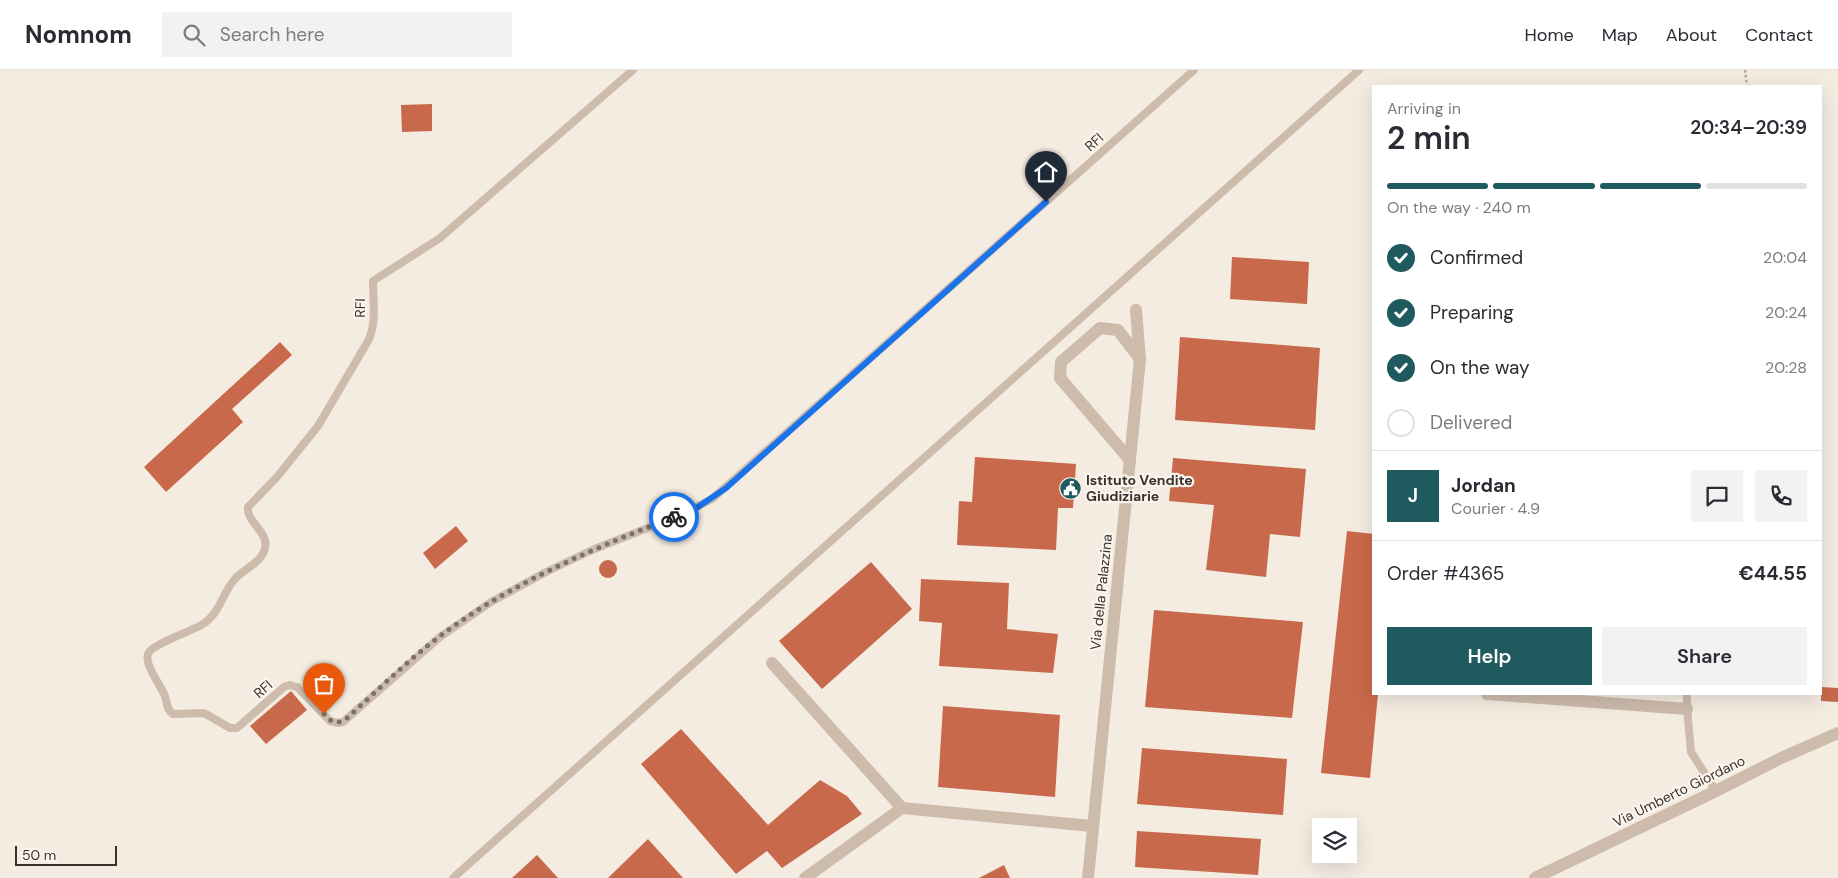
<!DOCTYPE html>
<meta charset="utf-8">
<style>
body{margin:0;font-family:"DM Sans",sans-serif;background:#f2f2f3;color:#2b2b33;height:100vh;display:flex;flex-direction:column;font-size:19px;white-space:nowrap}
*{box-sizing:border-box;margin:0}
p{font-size:16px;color:#7c7c81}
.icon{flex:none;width:28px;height:28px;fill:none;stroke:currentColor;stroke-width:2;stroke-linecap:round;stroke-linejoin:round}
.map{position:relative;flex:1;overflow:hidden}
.side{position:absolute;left:1372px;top:15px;width:450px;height:610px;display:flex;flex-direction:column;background:#fff;border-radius:0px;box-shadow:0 5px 20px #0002}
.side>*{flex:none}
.buttons{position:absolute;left:1312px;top:748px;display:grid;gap:10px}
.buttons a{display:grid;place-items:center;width:45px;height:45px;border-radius:0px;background:#fff;box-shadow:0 5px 20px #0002;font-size:25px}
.scale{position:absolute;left:15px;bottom:12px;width:102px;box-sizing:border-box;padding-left:5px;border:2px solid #3b302b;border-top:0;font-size:14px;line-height:18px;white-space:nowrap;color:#3b302b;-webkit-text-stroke:4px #fbf5ee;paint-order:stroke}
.pin{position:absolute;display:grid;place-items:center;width:42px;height:42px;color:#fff;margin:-51px -21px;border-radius:50% 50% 50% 0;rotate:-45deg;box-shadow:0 0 5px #0007}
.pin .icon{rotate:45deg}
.courier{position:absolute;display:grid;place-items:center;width:50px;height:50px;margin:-25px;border:4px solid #1a73e8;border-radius:50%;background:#fff;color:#222;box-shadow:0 1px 6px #0007}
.summary em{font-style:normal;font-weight:600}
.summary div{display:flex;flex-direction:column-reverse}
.summary{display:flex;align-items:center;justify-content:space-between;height:85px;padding:0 15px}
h1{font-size:32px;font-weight:600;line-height:38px}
.bar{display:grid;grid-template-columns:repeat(4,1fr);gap:8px 5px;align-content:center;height:60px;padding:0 15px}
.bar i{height:6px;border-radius:4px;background:#e1e1e2}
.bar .selected{background:#1f5a5e}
.bar p{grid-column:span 4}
.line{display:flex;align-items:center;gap:12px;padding:0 15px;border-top:1px solid #e1e1e2}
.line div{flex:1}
.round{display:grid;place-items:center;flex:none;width:52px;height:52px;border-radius:0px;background:#f2f2f3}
ol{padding:0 15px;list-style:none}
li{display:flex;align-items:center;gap:15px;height:55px}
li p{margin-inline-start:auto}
li .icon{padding:5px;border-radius:50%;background:#1f5a5e;color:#fff;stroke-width:4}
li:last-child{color:#7c7c81}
li i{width:28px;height:28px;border:2px solid #e1e1e2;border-radius:50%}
.button{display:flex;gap:10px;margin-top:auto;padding:10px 15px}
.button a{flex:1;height:58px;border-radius:0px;background:#1f5a5e;color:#fff;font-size:20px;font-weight:600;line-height:58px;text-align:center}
.button a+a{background:#f2f2f3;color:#2b2b33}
header{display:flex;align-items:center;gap:30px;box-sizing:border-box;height:70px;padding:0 25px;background:#fff;border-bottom:1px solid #e1e1e2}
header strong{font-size:24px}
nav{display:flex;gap:28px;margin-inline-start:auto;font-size:18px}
.search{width:350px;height:45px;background:#f2f2f3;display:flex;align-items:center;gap:12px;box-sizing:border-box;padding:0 18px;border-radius:0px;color:#7c7c81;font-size:19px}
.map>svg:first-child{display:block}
.building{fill:#c8694b}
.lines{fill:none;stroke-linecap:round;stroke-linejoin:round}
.path{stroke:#b9a596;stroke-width:2.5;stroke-dasharray:2.5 2.5;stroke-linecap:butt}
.lane{stroke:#cdbbac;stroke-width:8}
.street{stroke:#cdbbac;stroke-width:12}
.done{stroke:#7c716b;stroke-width:5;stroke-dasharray:0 9}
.route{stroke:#1a73e8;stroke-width:6}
.labels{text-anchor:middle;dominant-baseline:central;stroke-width:4.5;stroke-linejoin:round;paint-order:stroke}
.street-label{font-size:14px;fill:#3b302b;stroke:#fbf5ee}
.poi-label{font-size:14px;font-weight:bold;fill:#3b302b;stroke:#fbf5ee;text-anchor:start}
</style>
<header>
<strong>Nomnom</strong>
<div class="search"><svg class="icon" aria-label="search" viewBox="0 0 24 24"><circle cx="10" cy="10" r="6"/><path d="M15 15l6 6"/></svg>Search here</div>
<nav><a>Home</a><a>Map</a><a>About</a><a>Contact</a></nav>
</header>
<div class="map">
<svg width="1838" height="808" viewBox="0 0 1838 808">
<rect width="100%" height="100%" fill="#f4ebe1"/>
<!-- building -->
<g class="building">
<path d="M432,34V61L402,62L401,35Z"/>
<path d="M1232,187L1309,192L1307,234L1230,229Z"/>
<path d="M1180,267L1320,278L1315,360L1175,350Z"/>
<path d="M280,272L292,285L232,339L243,352L166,422L144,397Z"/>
<path d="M975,387L1076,394L1073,438H1058L1056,480L957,475L959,431L972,432Z"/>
<path d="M1173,388L1306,399L1300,467L1270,464L1266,507L1206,500L1214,435L1169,431Z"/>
<path d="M456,456L468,471L435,499L423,483Z"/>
<path d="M1347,461L1374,464V624H1378L1370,708L1321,703Z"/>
<circle cx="608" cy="499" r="9"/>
<path d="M871,492L912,539L822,619L779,571Z"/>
<path d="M921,509L1009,513L1007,559L1058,564L1053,603L939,596L942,553L919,551Z"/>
<path d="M1154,540L1303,552L1292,648L1145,637Z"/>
<path d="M1821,617L1838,618V632L1821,631Z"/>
<path d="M291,621L307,640L266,674L250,656Z"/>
<path d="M943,636L1060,645L1055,727L938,717Z"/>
<path d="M681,659L768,755L820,710L847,726L862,744L782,798L767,781L736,804L641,694Z"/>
<path d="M1142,678L1287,689L1283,745L1137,734Z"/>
<path d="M1137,761L1261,769L1258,805L1135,797Z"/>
<path d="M648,769L683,808H608Z"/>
<path d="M537,785L558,808H512Z"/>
<path d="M1004,795L1010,808H979Z"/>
</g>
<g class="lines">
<!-- path -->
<path class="path" d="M1745,0L1747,16"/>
<!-- lane -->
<g class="lane">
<path d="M633,0L440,168L373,211C373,230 377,254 368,271L318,356L277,407L248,437C246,452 269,462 265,478C262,493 243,499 234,510C222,524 220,543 203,554C192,561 156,573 149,582C142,592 160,614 164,624C168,631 165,639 173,644L204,643L230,658H237L284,617L290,615L297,617L330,651L338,653L343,652L440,567L491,532L546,502L592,480L678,446L712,429L1194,0"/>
<path d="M1687,624V639L1691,682L1716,721"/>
<path d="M453,808L1359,0"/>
</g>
<!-- street -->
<g class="street">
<path d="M1130,390L1060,308L1061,292L1100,258L1118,260L1140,289"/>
<path d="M772,593L902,738"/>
<path d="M1487,624L1687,639"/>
<path d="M805,808L902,738L1092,756"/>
<path d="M1088,808L1140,289L1136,240"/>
<path d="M1535,808L1716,721L1781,688L1838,663"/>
</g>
</g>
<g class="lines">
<!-- done -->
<path class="done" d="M324,644C331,652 336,655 346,649C377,621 407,591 440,566C511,513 592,479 674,447"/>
<!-- route -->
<path class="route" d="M674,447L698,437L726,418L1046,132"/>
</g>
<!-- icons -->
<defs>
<symbol id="civic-disc" viewBox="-11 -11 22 22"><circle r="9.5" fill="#1f5a5e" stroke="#fbf5ee"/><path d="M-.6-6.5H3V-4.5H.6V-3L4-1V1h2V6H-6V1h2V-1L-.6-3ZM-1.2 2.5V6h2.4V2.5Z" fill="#fff"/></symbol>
</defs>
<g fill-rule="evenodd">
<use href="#civic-disc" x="1058" y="406" width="25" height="25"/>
</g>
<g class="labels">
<!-- street labels -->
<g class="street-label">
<text transform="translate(1094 72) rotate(-42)">RFI</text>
<text transform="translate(360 238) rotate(-89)">RFI</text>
<text transform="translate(1101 522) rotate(-84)">Via della Palazzina</text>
<text transform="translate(263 619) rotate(-41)">RFI</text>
<text transform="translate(1679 721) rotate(-26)">Via Umberto Giordano</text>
</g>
<!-- poi labels -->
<g class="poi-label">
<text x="1086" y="410">Istituto Vendite<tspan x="1086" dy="16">Giudiziarie</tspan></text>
</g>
</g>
</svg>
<div class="buttons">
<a><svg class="icon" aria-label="layers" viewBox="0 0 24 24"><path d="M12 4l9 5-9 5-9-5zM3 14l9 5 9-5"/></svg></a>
</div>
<div class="scale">50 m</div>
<div class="pin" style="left:324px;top:644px;background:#ea580c"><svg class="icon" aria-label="bag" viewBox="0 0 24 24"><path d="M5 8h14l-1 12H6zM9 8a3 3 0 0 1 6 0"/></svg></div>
<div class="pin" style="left:1046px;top:132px;background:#1f2937"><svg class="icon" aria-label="home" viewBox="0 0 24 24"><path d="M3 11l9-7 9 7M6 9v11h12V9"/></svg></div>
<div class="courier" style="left:674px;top:447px"><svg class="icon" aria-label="bike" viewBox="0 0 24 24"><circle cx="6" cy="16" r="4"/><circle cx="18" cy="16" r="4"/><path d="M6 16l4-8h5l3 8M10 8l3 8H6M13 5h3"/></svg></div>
<section class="side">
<div class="summary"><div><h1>2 min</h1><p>Arriving in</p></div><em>20:34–20:39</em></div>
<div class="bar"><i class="selected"></i><i class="selected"></i><i class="selected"></i><i></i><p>On the way · 240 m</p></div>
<ol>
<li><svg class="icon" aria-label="check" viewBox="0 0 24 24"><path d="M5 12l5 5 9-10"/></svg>Confirmed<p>20:04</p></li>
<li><svg class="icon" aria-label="check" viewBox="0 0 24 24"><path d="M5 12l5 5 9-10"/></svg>Preparing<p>20:24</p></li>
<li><svg class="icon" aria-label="check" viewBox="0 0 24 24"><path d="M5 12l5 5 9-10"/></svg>On the way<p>20:28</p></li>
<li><i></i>Delivered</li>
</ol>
<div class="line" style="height:90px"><b class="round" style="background:#1f5a5e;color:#fff">J</b><div><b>Jordan</b><p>Courier · 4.9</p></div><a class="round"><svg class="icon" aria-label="chat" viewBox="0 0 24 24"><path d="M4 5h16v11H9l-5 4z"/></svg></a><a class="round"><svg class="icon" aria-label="phone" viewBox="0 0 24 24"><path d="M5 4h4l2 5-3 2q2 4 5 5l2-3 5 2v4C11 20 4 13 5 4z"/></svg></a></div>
<div class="line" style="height:65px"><div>Order #4365</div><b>€44.55</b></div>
<div class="button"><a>Help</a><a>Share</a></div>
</section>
</div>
